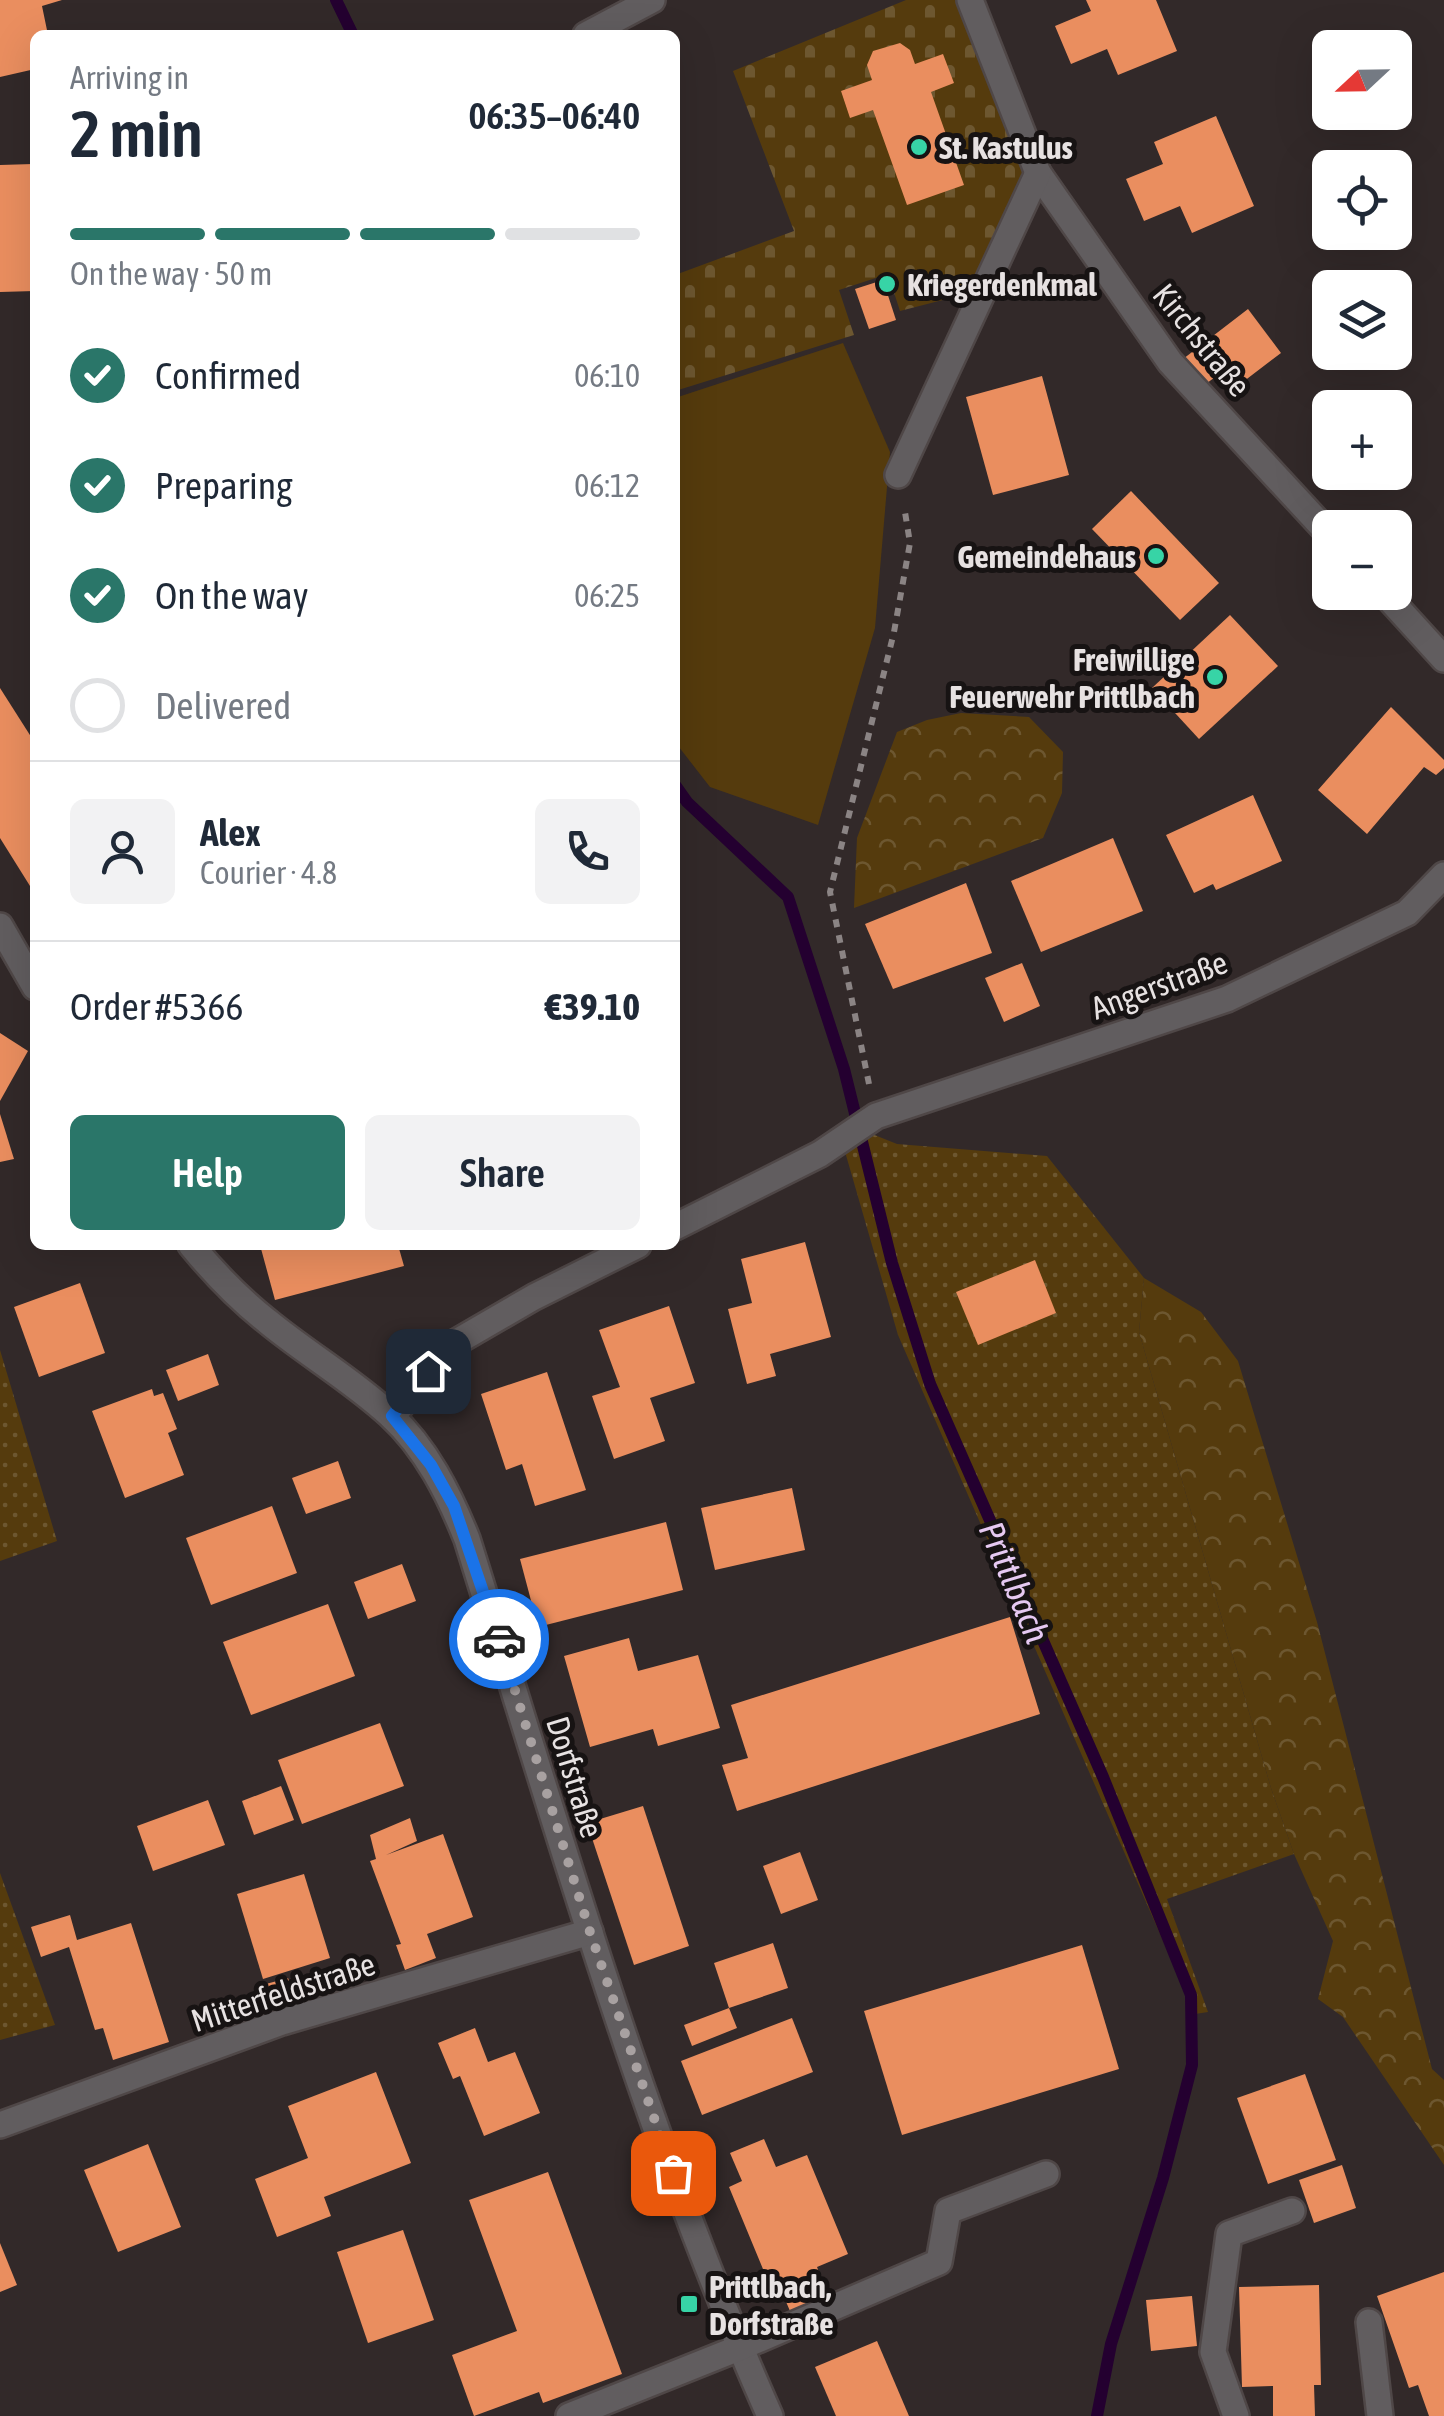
<!DOCTYPE html>
<meta charset="utf-8">
<style>
body{margin:0;font-family:"Asap Condensed",sans-serif;background:#f2f2f3;color:#1f2937;height:100vh;display:flex;flex-direction:column;font-size:38px;white-space:nowrap}
*{box-sizing:border-box;margin:0}
p{font-size:32px;color:#747a83}
.icon{flex:none;width:55px;height:55px;fill:none;stroke:currentColor;stroke-width:2;stroke-linecap:round;stroke-linejoin:round}
.map{position:relative;flex:1;overflow:hidden}
.sheet{position:absolute;left:30px;top:30px;width:650px;height:1220px;display:flex;flex-direction:column;background:#fff;border-radius:15px;box-shadow:0 10px 40px #0002}
.sheet>*{flex:none}
.needle{width:65px;rotate:248deg}
.tools{position:absolute;left:1312px;top:30px;display:grid;gap:20px}
.tools a{display:grid;place-items:center;width:100px;height:100px;border-radius:15px;background:#fff;box-shadow:0 10px 40px #0002;font-size:50px}
.pin{position:absolute;display:grid;place-items:center;width:85px;height:85px;color:#fff;margin:-42px;border-radius:20px;box-shadow:0 5px 15px #0006}
.courier{position:absolute;display:grid;place-items:center;width:100px;height:100px;margin:-50px;border:8px solid #1a73e8;border-radius:50%;background:#fff;color:#222;box-shadow:0 2px 12px #0007}
.overview em{font-style:normal;font-weight:600}
.overview div{display:flex;flex-direction:column-reverse}
.overview{display:flex;align-items:center;justify-content:space-between;height:170px;padding:0 40px}
h1{font-size:65px;font-weight:600;line-height:75px}
.bar{display:grid;grid-template-columns:repeat(4,1fr);gap:15px 10px;align-content:center;height:120px;padding:0 40px}
.bar i{height:12px;border-radius:8px;background:#e0e1e3}
.bar .current{background:#2a7669}
.bar p{grid-column:span 4}
.line{display:flex;align-items:center;gap:25px;padding:0 40px;border-top:2px solid #e0e1e3}
.line div{flex:1}
.round{display:grid;place-items:center;flex:none;width:105px;height:105px;border-radius:15px;background:#f2f2f3}
ol{padding:0 40px;list-style:none}
li{display:flex;align-items:center;gap:30px;height:110px}
li p{margin-inline-start:auto}
li .icon{padding:10px;border-radius:50%;background:#2a7669;color:#fff;stroke-width:4}
li:last-child{color:#747a83}
li i{width:55px;height:55px;border:5px solid #e0e1e3;border-radius:50%}
.button{display:flex;gap:20px;margin-top:auto;padding:20px 40px}
.button a{flex:1;height:115px;border-radius:15px;background:#2a7669;color:#fff;font-size:40px;font-weight:600;line-height:115px;text-align:center}
.button a+a{background:#f2f2f3;color:#1f2937}
.map>svg:first-child{display:block}
.grass{fill:url(#grass-dots)}
.forest{fill:url(#forest-crowns)}
.cemetery{fill:url(#cemetery-stones)}
.garden{fill:#553b0d}
.lines{fill:none;stroke-linecap:round;stroke-linejoin:round}
.stream{stroke:#240030;stroke-width:12}
.building{fill:#ea8e5f}
.minor-casing{stroke:#4f4747;stroke-width:30}
.path{stroke:#8b8484;stroke-width:6;stroke-dasharray:8 8;stroke-linecap:butt}
.minor{stroke:#615d5f;stroke-width:25}
.done{stroke:#a8a1a1;stroke-width:10;stroke-dasharray:0 18}
.route{stroke:#1a73e8;stroke-width:12}
.poi-dot{fill:#37d4a6;stroke:#171313;stroke-width:4}
.labels{text-anchor:middle;dominant-baseline:central;stroke-width:10;stroke-linejoin:round;paint-order:stroke}
.poi-label{font-size:32px;font-weight:bold;fill:#e7e2e2;stroke:#171313;text-anchor:start}
.street-label{font-size:32px;fill:#e7e2e2;stroke:#171313}
.water-label{font-size:35px;font-style:italic;fill:#e6c9f2;stroke:#171313}
</style>
<div class="map">
<svg width="1444" height="2416" viewBox="0 0 1444 2416">
<defs>
<pattern id="grass-dots" width="8" height="8" patternUnits="userSpaceOnUse" patternTransform="scale(2.5)"><rect width="8" height="8" fill="#553b0d"/><path d="M2 2h.1M6 6h.1" fill="none" stroke="#6d5730" stroke-width="1.8" stroke-linecap="round"/></pattern>
<pattern id="forest-crowns" width="20" height="18" patternUnits="userSpaceOnUse" patternTransform="scale(2.5)"><rect width="20" height="18" fill="#553b0d"/><path d="M2 6a3 3 0 1 1 6 0M12 15a3 3 0 1 1 6 0" fill="none" stroke="#6d5730"/></pattern>
<pattern id="cemetery-stones" width="16" height="16" patternUnits="userSpaceOnUse" patternTransform="scale(2.5)"><rect width="16" height="16" fill="#553b0d"/><path d="M2 7V4a2 2 0 0 1 4 0v3zM10 15v-3a2 2 0 0 1 4 0v3z" fill="#6d5730"/></pattern>
</defs>
<rect width="100%" height="100%" fill="#322929"/>
<!-- grass -->
<g class="grass">
<path d="M837,1124L857,1128L897,1144L1047,1156L1144,1278L1139,1332L1271,1788L1294,1854L1167,1899L1208,2012L1195,2014L898,1335Z"/>
<path d="M0,1350L57,1541L0,1561Z"/>
<path d="M0,1873L55,2025L0,2040Z"/>
</g>
<!-- forest -->
<g class="forest">
<path d="M961,713L1029,717L1063,752L1062,793L1043,838L854,908L857,838L897,732L927,720Z"/>
<path d="M1144,1278L1201,1312L1238,1361L1317,1622L1432,2069L1444,2080V2165L1343,2017L1318,1999L1333,1941L1294,1854L1271,1788L1139,1332Z"/>
</g>
<!-- cemetery -->
<path class="cemetery" d="M906,0H963L1030,170L966,294L900,311L888,274L839,290L854,335L675,391V275L794,231L733,71Z"/>
<!-- garden -->
<path class="garden" d="M843,343L890,452L875,628L818,825L710,787L675,742V398Z"/>
<g class="lines">
<!-- stream -->
<g class="stream">
<path d="M336,0L353,35"/>
<path d="M675,785L687,802L788,897L844,1069L892,1263L930,1384L1103,1777L1191,1995L1192,2065L1163,2178L1111,2344L1097,2416"/>
</g>
</g>
<!-- building -->
<g class="building">
<path d="M0,0H62L42,6L48,35H35V69L0,77Z"/>
<path d="M1086,0H1156L1177,51L1118,75L1107,49L1071,64L1055,26L1091,11Z"/>
<path d="M900,43L910,50L915,64L943,54L954,83L931,92L964,185L907,205L873,110L850,118L841,91L872,80L867,65L873,51Z"/>
<path d="M1216,116L1254,206L1192,233L1180,206L1144,221L1126,179L1163,164L1154,142Z"/>
<path d="M33,164L35,291L0,292V165Z"/>
<path d="M883,280L896,320L869,329L855,289Z"/>
<path d="M1248,309L1281,353L1235,388L1222,372L1203,386L1183,359Z"/>
<path d="M1042,376L1069,475L993,495L966,397Z"/>
<path d="M1131,491L1219,583L1180,620L1092,529Z"/>
<path d="M1230,615L1278,666L1199,739L1152,688Z"/>
<path d="M0,688L35,743V894L0,838Z"/>
<path d="M1391,707L1444,760V768L1436,775L1424,767L1367,834L1318,790Z"/>
<path d="M1253,795L1282,861L1216,890L1213,884L1194,893L1166,835Z"/>
<path d="M1113,838L1143,911L1041,952L1011,881Z"/>
<path d="M966,883L992,953L893,989L865,924Z"/>
<path d="M1022,963L1040,1006L1004,1022L985,978Z"/>
<path d="M0,1033L28,1051L0,1101Z"/>
<path d="M0,1114L14,1159L0,1162Z"/>
<path d="M805,1242L831,1337L770,1354L776,1376L747,1384L728,1309L752,1303L741,1259Z"/>
<path d="M260,1245H398L404,1266L275,1300Z"/>
<path d="M1035,1260L1056,1313L978,1345L956,1292Z"/>
<path d="M80,1283L105,1353L39,1377L14,1307Z"/>
<path d="M669,1306L695,1383L650,1398L665,1441L614,1459L592,1396L620,1387L599,1330Z"/>
<path d="M208,1354L219,1385L178,1401L166,1370Z"/>
<path d="M547,1372L586,1490L535,1506L522,1464L506,1470L481,1394Z"/>
<path d="M152,1389L154,1396L163,1393L177,1429L168,1433L184,1475L125,1498L92,1411Z"/>
<path d="M338,1461L351,1498L306,1514L292,1478Z"/>
<path d="M792,1488L805,1550L715,1570L701,1508Z"/>
<path d="M272,1506L297,1573L211,1605L186,1538Z"/>
<path d="M666,1522L683,1590L538,1627L520,1559Z"/>
<path d="M402,1564L416,1601L368,1619L354,1582Z"/>
<path d="M328,1604L355,1676L251,1715L223,1642Z"/>
<path d="M1010,1617L1040,1714L737,1811L722,1765L748,1758L731,1705Z"/>
<path d="M629,1638L638,1671L698,1655L720,1728L658,1746L653,1729L590,1747L564,1656Z"/>
<path d="M380,1723L404,1786L302,1824L278,1760Z"/>
<path d="M281,1786L294,1820L254,1835L242,1801Z"/>
<path d="M208,1800L225,1845L153,1871L137,1826Z"/>
<path d="M643,1806L689,1946L634,1965L587,1823Z"/>
<path d="M410,1818L417,1841L386,1855L443,1834L473,1917L427,1934L436,1958L405,1970L396,1945L401,1944L370,1861L376,1859L370,1835Z"/>
<path d="M800,1852L818,1900L781,1914L763,1866Z"/>
<path d="M304,1874L330,1958L263,1979L237,1894Z"/>
<path d="M70,1915L77,1940L131,1923L169,2042L113,2060L103,2028L95,2030L69,1947L41,1957L31,1927Z"/>
<path d="M773,1943L788,1988L729,2008L714,1963Z"/>
<path d="M1082,1945L1119,2069L902,2135L864,2011Z"/>
<path d="M288,1978L297,2004L263,2014L255,1987Z"/>
<path d="M729,2008L737,2028L692,2046L684,2025Z"/>
<path d="M792,2018L813,2072L702,2115L681,2061Z"/>
<path d="M475,2028L488,2062L515,2052L540,2113L484,2136L460,2076L453,2079L438,2043Z"/>
<path d="M376,2072L411,2163L324,2197L331,2216L277,2237L255,2179L308,2158L288,2106Z"/>
<path d="M1305,2074L1336,2160L1268,2184L1237,2098Z"/>
<path d="M764,2139L776,2167L807,2155L848,2254L817,2267L828,2295L790,2311L778,2283L770,2286L729,2187L742,2181L730,2153Z"/>
<path d="M148,2144L181,2227L118,2252L84,2170Z"/>
<path d="M1342,2165L1356,2208L1314,2223L1299,2180Z"/>
<path d="M548,2172L622,2374L543,2403L539,2392L474,2416L452,2355L517,2331L469,2200Z"/>
<path d="M403,2230L434,2320L368,2343L337,2252Z"/>
<path d="M0,2243L17,2285L0,2292Z"/>
<path d="M1444,2272V2416H1429L1418,2385L1409,2388L1377,2296Z"/>
<path d="M1319,2285L1321,2385H1314L1315,2416H1273V2386L1242,2387L1239,2287Z"/>
<path d="M1192,2296L1197,2346L1151,2351L1146,2300Z"/>
<path d="M877,2341L909,2416H836L815,2367Z"/>
</g>
<g class="lines">
<defs>
<g id="minor">
<path d="M970,0L1038,173L1170,362L1330,535"/>
<path d="M586,35L652,0"/>
<path d="M898,475L1038,173"/>
<path d="M1383,592L1444,659"/>
<path d="M0,926L35,987"/>
<path d="M675,1227L820,1154L876,1116L1227,999L1407,913L1444,875"/>
<path d="M191,1245C214,1273 239,1299 267,1321C307,1354 352,1380 390,1415C426,1448 449,1494 467,1539C559,1833 644,2133 770,2416"/>
<path d="M393,1416L446,1348L534,1297L638,1245"/>
<path d="M0,2125L282,2022L590,1932"/>
<path d="M1369,2322L1380,2416"/>
<path d="M569,2416L739,2348L939,2262L948,2211L1046,2174"/>
<path d="M1236,2416L1213,2352L1229,2234L1292,2211"/>
</g>
</defs>
<!-- minor casing -->
<use href="#minor" class="minor-casing"/>
<!-- path -->
<path class="path" d="M869,1084L830,892L894,632L910,543L904,506"/>
<!-- minor -->
<use href="#minor" class="minor"/>
</g>
<g class="lines">
<!-- done -->
<path class="done" d="M499,1639L590,1932L673,2173"/>
<!-- route -->
<path class="route" d="M428,1371L392,1416L431,1465L454,1506L499,1639"/>
</g>
<!-- markers -->
<g class="poi-dot">
<circle cx="919" cy="147" r="10"/>
<circle cx="887" cy="284" r="10"/>
<circle cx="1156" cy="556" r="10"/>
<circle cx="1215" cy="677" r="10"/>
<rect x="679" y="2294" width="20" height="20" rx="5"/>
</g>
<g class="labels">
<!-- poi labels -->
<g class="poi-label">
<text x="939" y="147">St. Kastulus</text>
<text x="907" y="284">Kriegerdenkmal</text>
<text x="1136" y="556" text-anchor="end">Gemeindehaus</text>
<text x="1195" y="659" text-anchor="end">Freiwillige<tspan x="1195" dy="37">Feuerwehr Prittlbach</tspan></text>
<text x="709" y="2286">Prittlbach,<tspan x="709" dy="37">Dorfstraße</tspan></text>
</g>
<!-- street labels -->
<g class="street-label">
<text transform="translate(1202 340) rotate(51)">Kirchstraße</text>
<text transform="translate(1159 985) rotate(-20)">Angerstraße</text>
<text transform="translate(575 1777) rotate(73)">Dorfstraße</text>
<text transform="translate(283 1992) rotate(-18)">Mitterfeldstraße</text>
</g>
<!-- water labels -->
<g class="water-label">
<text transform="translate(1015 1582) rotate(67)">Prittlbach</text>
</g>
</g>
</svg>
<div class="tools">
<a><svg class="needle" viewBox="-14 -14 28 28"><path d="M0-13l5 13h-10z" fill="#e53935"/><path d="M0 13l5-13h-10z" fill="#747a83"/></svg></a>
<a><svg class="icon" aria-label="locate" viewBox="0 0 24 24"><circle cx="12" cy="12" r="6"/><path d="M12 2v4M12 18v4M2 12h4M18 12h4"/></svg></a>
<a><svg class="icon" aria-label="layers" viewBox="0 0 24 24"><path d="M12 4l9 5-9 5-9-5zM3 14l9 5 9-5"/></svg></a>
<a>+</a>
<a>−</a>
</div>
<div class="pin" style="left:673px;top:2173px;background:#ea580c"><svg class="icon" aria-label="bag" viewBox="0 0 24 24"><path d="M5 8h14l-1 12H6zM9 8a3 3 0 0 1 6 0"/></svg></div>
<div class="pin" style="left:428px;top:1371px;background:#1f2937"><svg class="icon" aria-label="home" viewBox="0 0 24 24"><path d="M3 11l9-7 9 7M6 9v11h12V9"/></svg></div>
<div class="courier" style="left:499px;top:1639px"><svg class="icon" aria-label="car" viewBox="0 0 24 24"><path d="M5 17H2v-5l4-1 3-4h7l3 4 3 1v5h-3M9 17h6M6 11h13"/><circle cx="7" cy="17" r="2"/><circle cx="17" cy="17" r="2"/></svg></div>
<section class="sheet">
<div class="overview"><div><h1>2 min</h1><p>Arriving in</p></div><em>06:35–06:40</em></div>
<div class="bar"><i class="current"></i><i class="current"></i><i class="current"></i><i></i><p>On the way · 50 m</p></div>
<ol>
<li><svg class="icon" aria-label="check" viewBox="0 0 24 24"><path d="M5 12l5 5 9-10"/></svg>Confirmed<p>06:10</p></li>
<li><svg class="icon" aria-label="check" viewBox="0 0 24 24"><path d="M5 12l5 5 9-10"/></svg>Preparing<p>06:12</p></li>
<li><svg class="icon" aria-label="check" viewBox="0 0 24 24"><path d="M5 12l5 5 9-10"/></svg>On the way<p>06:25</p></li>
<li><i></i>Delivered</li>
</ol>
<div class="line" style="height:180px"><a class="round"><svg class="icon" aria-label="person" viewBox="0 0 24 24"><circle cx="12" cy="8" r="4"/><path d="M4 21q1-7 8-7t8 7"/></svg></a><div><b>Alex</b><p>Courier · 4.8</p></div><a class="round"><svg class="icon" aria-label="phone" viewBox="0 0 24 24"><path d="M5 4h4l2 5-3 2q2 4 5 5l2-3 5 2v4C11 20 4 13 5 4z"/></svg></a></div>
<div class="line" style="height:130px"><div>Order #5366</div><b>€39.10</b></div>
<div class="button"><a>Help</a><a>Share</a></div>
</section>
</div>
